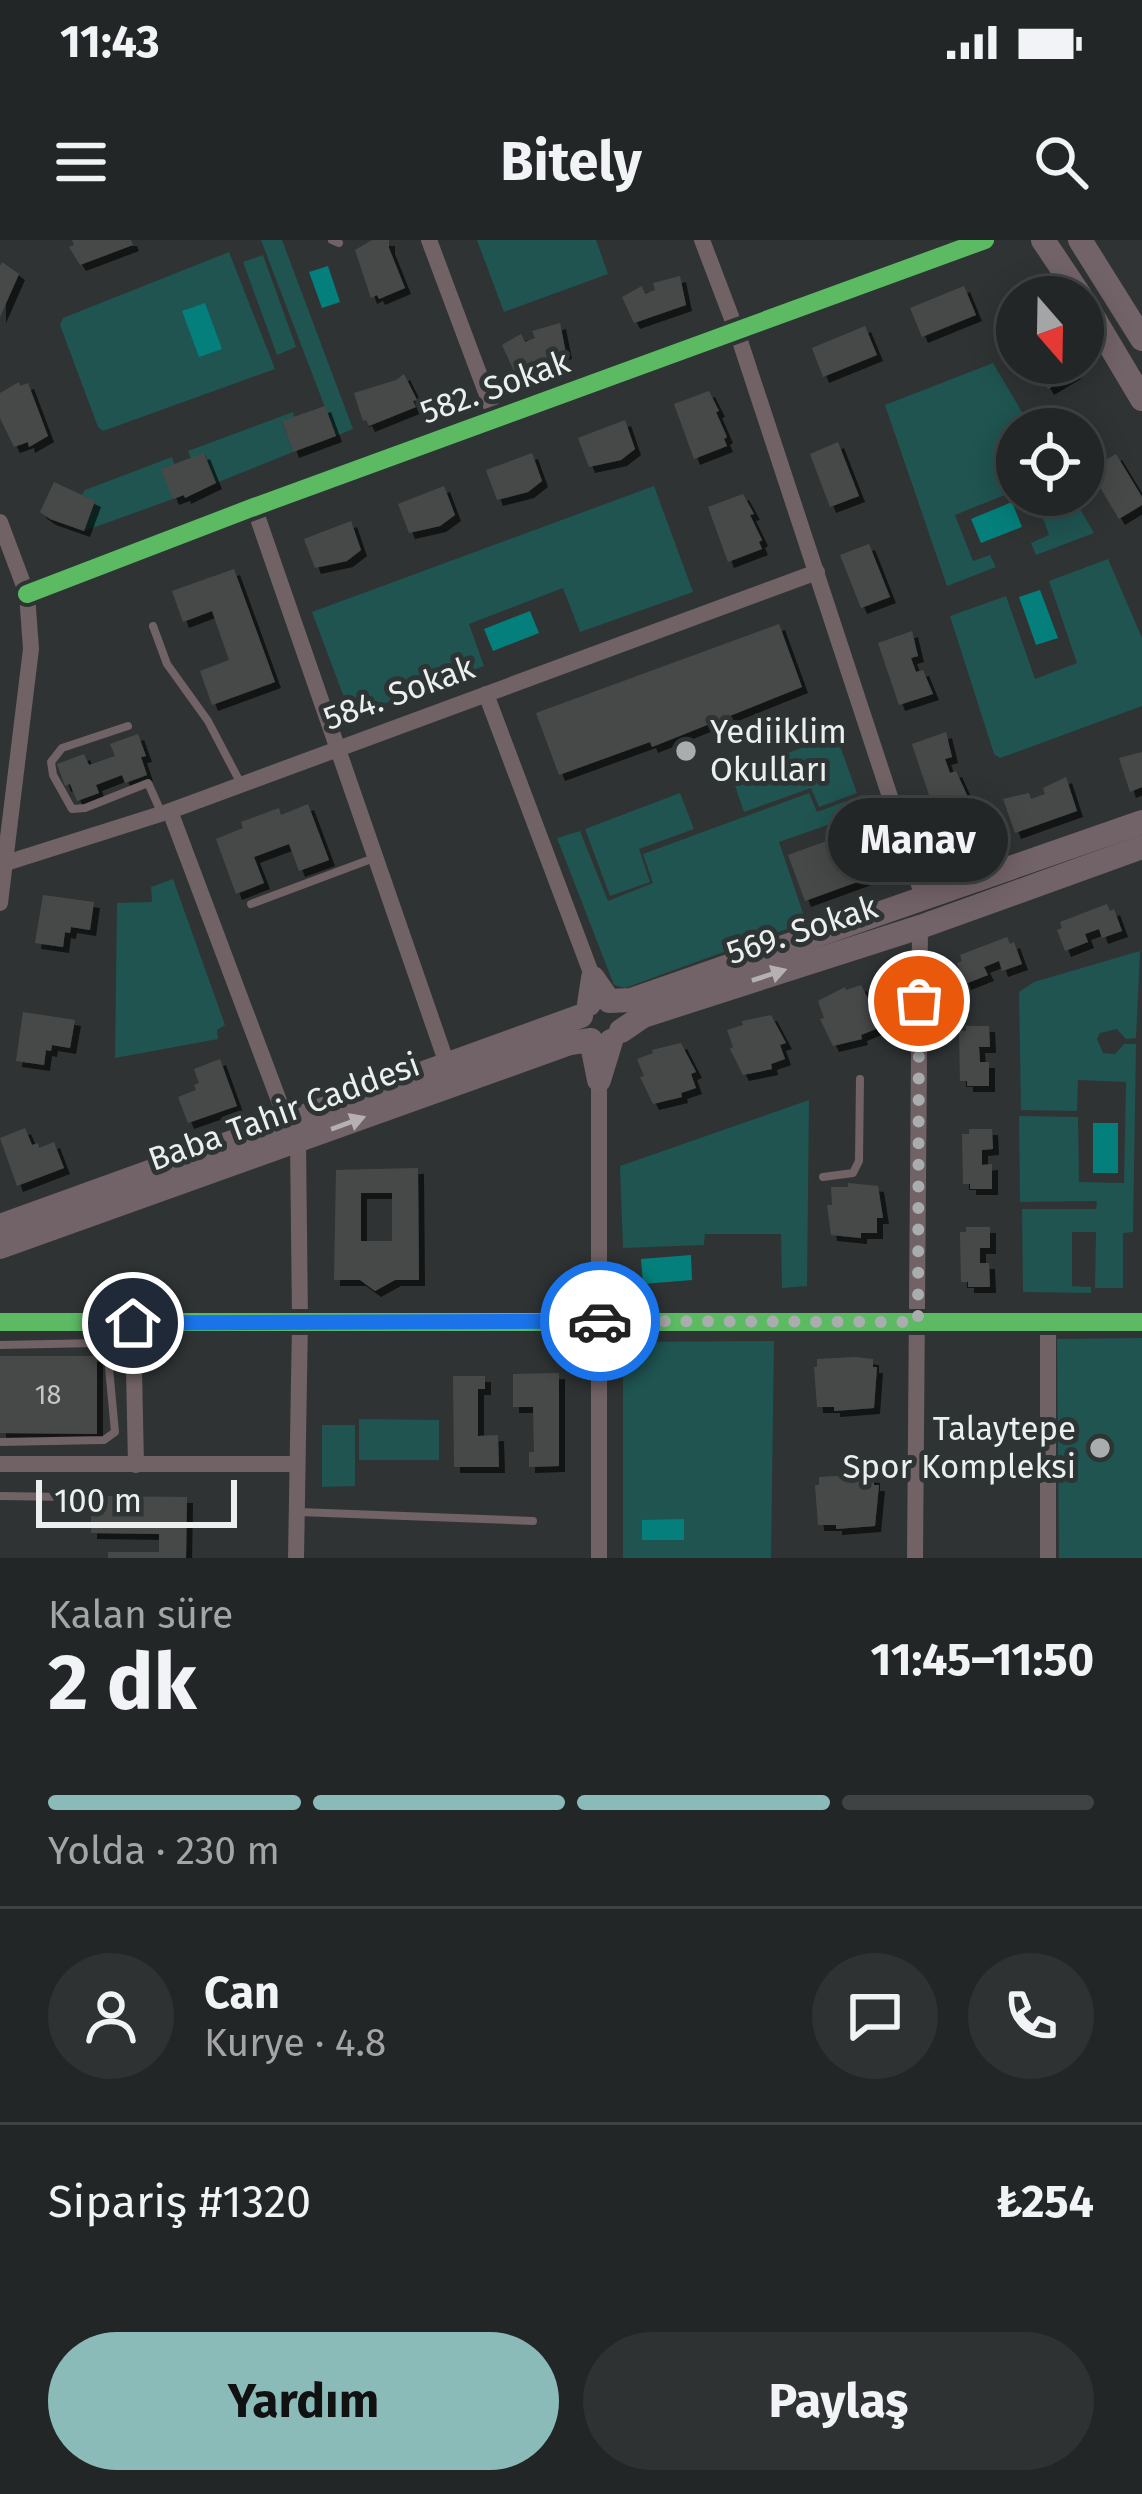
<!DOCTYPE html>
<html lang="tr">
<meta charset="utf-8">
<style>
body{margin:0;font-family:"Fira Sans",sans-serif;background:#2f3232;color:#f1f3f6;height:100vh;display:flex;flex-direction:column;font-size:45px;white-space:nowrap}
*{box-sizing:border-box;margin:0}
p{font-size:39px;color:#a3a5a7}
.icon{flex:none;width:66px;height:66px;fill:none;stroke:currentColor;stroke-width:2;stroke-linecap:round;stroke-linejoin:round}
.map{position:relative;height:1318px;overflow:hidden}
.panel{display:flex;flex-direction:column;background:#232626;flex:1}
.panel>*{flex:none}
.needle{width:78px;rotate:160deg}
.buttons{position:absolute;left:996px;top:36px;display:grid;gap:24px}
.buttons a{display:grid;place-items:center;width:108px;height:108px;border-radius:50%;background:#232626;box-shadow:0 6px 30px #0003,0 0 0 3px #404343;font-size:60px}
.scale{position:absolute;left:36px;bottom:30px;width:201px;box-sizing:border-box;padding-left:12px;border:6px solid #ebefee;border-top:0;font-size:33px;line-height:42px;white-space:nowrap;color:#ebefee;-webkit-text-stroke:9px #2e3434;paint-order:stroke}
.pin{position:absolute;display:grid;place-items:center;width:102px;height:102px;color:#fff;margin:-51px;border:6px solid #fff;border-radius:50%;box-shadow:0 3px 12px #0007}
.courier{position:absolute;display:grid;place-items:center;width:120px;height:120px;margin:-60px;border:9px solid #1a73e8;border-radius:50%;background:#fff;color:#222;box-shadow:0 3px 15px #0007}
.bubble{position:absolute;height:84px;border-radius:42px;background:#232626;box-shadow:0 6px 30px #0003,0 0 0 3px #404343;font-size:39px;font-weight:700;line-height:84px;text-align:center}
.headline em{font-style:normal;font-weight:700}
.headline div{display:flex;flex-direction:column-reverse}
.headline{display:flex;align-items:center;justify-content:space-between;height:204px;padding:0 48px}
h1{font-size:78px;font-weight:700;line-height:90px}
.bar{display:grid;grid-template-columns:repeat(4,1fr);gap:18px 12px;align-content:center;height:144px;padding:0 48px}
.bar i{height:15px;border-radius:9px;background:#404343}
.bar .current{background:#8bbbb9}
.bar p{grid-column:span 4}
.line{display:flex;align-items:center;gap:30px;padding:0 48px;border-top:3px solid #404343}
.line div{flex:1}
.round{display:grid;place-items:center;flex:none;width:126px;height:126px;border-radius:63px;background:#2f3232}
.button{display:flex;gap:24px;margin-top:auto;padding:24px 48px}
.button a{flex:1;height:138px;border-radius:72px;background:#8bbbb9;color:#111;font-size:48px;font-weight:700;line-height:138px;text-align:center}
.button a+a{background:#2f3232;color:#f1f3f6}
.status{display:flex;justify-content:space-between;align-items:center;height:84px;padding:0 60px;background:#232626;direction:ltr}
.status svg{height:33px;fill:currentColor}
header{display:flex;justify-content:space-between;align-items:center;height:156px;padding:0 48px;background:#232626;font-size:54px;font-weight:700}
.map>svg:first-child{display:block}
.green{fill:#1f5451}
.water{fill:#057f7b}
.building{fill:#474a4a;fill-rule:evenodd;filter:url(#shadow)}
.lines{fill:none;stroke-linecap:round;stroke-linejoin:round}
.lane{stroke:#706265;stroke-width:8}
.street{stroke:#706265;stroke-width:16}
.secondary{stroke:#726368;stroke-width:24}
.cycleway-casing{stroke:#2e3434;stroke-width:26}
.cycleway{stroke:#5cba63;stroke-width:18}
.oneway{fill:#b5b0b2}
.done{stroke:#a9adad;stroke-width:12;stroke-dasharray:0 21.6}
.route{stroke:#1a73e8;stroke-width:15}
.poi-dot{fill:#a9adad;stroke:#2e3434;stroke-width:4.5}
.labels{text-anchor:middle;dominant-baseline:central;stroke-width:10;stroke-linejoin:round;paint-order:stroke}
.number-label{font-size:27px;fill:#c2c6c5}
.street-label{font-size:33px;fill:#ebefee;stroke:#2e3434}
.poi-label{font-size:33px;fill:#ebefee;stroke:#2e3434;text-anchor:start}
</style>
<div class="status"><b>11:43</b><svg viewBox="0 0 49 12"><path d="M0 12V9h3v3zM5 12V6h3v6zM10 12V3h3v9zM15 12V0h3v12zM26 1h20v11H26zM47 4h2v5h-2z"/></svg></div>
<header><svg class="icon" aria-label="menu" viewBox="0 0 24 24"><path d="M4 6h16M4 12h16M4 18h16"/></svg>Bitely<svg class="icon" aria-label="search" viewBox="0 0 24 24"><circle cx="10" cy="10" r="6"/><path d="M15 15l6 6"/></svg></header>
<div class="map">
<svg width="1142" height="1318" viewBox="0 0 1142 1318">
<defs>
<filter id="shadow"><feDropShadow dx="6" dy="6" stdDeviation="0" flood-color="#0009"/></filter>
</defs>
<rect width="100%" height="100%" fill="#2f3333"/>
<!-- green -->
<g class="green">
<path d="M261,0H282L353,189L336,196Z"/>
<path d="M477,0H596L608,34L504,72Z"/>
<path d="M229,12L275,129L103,191L98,187L60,85L63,78Z"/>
<path d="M263,15L296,107L277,115L243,22Z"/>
<path d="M993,123L1032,189H1017V250L955,275L973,321L990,315L996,327L947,346L885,165Z"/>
<path d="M293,172L294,177L282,182L293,212L216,243L205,214L191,219L188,211Z"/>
<path d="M172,217L174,224L162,229L173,259L84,291L95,262L82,255L85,250Z"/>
<path d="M654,246L693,352L580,392L563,348L469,384L484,426L351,476L312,372Z"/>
<path d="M1035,255H1072L1094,293L1036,315L1031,303L1049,295Z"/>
<path d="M1108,319L1142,398V466L1000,518L994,514L950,376L1006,356L1035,439L1077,423L1049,341Z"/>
<path d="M836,495L857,553L819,567L811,548L744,572L731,534Z"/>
<path d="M680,553L694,589L639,609L650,642L610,656L585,589Z"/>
<path d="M809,553L817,572L863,555L870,570L779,602L806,682L625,748L614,745L557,598L580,591L608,661L653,643L643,614Z"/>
<path d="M173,639L225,785L217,790L218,799L115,818L117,663L152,662L151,647Z"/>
<path d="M1140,711L1136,798L1126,799L1117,789L1100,793L1097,799L1103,813L1115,814L1124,804H1136L1133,992L1123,993V1048H1095L1096,992H1072V1046L1091,1047V1053L1023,1052L1022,969H1096L1097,961L1020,962L1019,876L1078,877L1079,942L1124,943L1126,842L1078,840L1077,871L1021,870L1019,752L1034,742Z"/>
<path d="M809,860L807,1046L782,1048L781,994H705L704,1005L623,1008L620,926Z"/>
<path d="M1142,1098V1318H1059L1057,1099Z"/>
<path d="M774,1101L771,1318H623V1106L628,1102Z"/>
<path d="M359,1179L439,1180V1220H359Z"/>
<path d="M322,1185H355V1246L322,1247Z"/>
</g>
<!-- water -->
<g class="water">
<path d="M328,26L340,62L322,68L309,32Z"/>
<path d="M205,63L222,109L199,117L182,71Z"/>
<path d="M1012,262L1022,287L981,303L971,279Z"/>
<path d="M1040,350L1058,398L1036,405L1019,357Z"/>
<path d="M530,371L539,393L493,411L484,389Z"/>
<rect x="1093" y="883" width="25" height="50"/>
<path d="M691,1015L692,1040L643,1044L641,1019Z"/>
<path d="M684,1279V1300H642V1280Z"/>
</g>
<!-- building -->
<g class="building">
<path d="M72,0H131L133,5L80,25L69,7L74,5Z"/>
<path d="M372,0H389V8L405,48L379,59L377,55L371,58L355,10Z"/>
<path d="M2,22L19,34L0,77V26Z"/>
<path d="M680,36L686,65L634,83L622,57L642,46L645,54L655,50L653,43Z"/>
<path d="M964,46L976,75L922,97L910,68Z"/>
<path d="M560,83L566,113L514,131L502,105L521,94L525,102L535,98L532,91Z"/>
<path d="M865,86L877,115L823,137L812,108Z"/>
<path d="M1033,123H1069L1075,133L1048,149Z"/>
<path d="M404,134L417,160L413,161L416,167L369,186L366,180L363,181L354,153L396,140Z"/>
<path d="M19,142L20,146L28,143L48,196L29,207L28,202L14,207L0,178V153Z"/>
<path d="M709,151L719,171L716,172L727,197L724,199L727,206L694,219L674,164Z"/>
<path d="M325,166L336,196L293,212L282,181Z"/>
<path d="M625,180L635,209L621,220L589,227L578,198Z"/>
<path d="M838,202L859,256L830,267L810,214Z"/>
<path d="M204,213L216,243L185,258L184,255L173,259L161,229Z"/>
<path d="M532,213L542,241L528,252L497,260L486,230Z"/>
<path d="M1116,214L1142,257V265L1119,279L1089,229Z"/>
<path d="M54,242L95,261L84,291L50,279L40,272Z"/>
<path d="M444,246L455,275L440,286L409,293L398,264Z"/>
<path d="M743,254L754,274L750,275L762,300L759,302L762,309L728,322L708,267Z"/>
<path d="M351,281L361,310L347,321L315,328L304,299Z"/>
<path d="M869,304L890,357L861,368L840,315Z"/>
<path d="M234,329L275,442L212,465L200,431L229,420L212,371L183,382L172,351Z"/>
<path d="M779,384L802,447L652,507L650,502L559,535L536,473Z"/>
<path d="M912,391L918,416L911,418L916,432L923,430L933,454L899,465L878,403Z"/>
<path d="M946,492L952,517L945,519L950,533L956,531L967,555L933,567L912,504Z"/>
<path d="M138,494L146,516L141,517L147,535L125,543L122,535L96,545L99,553L77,561L70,544L65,546L57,524L84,514L89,525L115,516L110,504Z"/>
<path d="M1142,512V547L1130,552L1119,518Z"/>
<path d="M1066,537L1077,571L1015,593L1003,559L1029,553L1031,559L1045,554L1043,548Z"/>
<path d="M308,564L329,620L299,631L289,604L254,617L264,643L236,654L216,599L243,588L241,582L279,568L281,575Z"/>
<path d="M854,591L871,637L805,661L788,615Z"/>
<path d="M43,655L94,662L90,690L71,687L70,693L65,692L63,707L35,703Z"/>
<path d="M1107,664L1110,671L1114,669L1122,691L1102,698L1099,689L1085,694L1088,702L1065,711L1057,690L1062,688L1060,682Z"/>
<path d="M1007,697L1010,704L1014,702L1022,724L1002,731L999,721L984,727L988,735L965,744L957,723L962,721L960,715Z"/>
<path d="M861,745L876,774L871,776L876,789L861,795L862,799L833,806L820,779L824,778L818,761L845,747L846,750Z"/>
<path d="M23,772L75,780L70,808L52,805L51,811L46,810L44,825L16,821Z"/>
<path d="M771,775L786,803L780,805L785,819L771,824L772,829L743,835L730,809L733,807L727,790L743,785L742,781Z"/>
<path d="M966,786H989L990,807H979L980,822H989V846H967V841H960L959,791H966Z"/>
<path d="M681,803L696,832L691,834L696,848L681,853L682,857L653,864L640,837L644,836L637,819L653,813L652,810Z"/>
<path d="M220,819L237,866L188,883L178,857L196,850L194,845L199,843L194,829Z"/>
<path d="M25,888L32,905L38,903L39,908L54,902L64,928L17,946L0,898Z"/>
<path d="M969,889H992L993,909L982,910V925L992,924V949H970V944H963L962,894H969Z"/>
<path d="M418,928L419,1040H395L375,1051L360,1040H334L336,930ZM361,953H392V1001H361Z"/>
<path d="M848,943L878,946L883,978H877V993H861V998L831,995L827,965H832L831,947H848Z"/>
<path d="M966,987H990V1008H980V1023H989L990,1047H968V1042H961L960,992H966Z"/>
<path d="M0,1116H97V1194L0,1193Z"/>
<path d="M855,1117L873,1119V1127H877L874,1168L834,1171V1167H817L814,1127H817V1119Z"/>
<path d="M559,1133V1226L529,1227V1212H534L533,1167H513V1134Z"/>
<path d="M453,1136H485V1149H478V1196L498,1195L499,1227H454Z"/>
<path d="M857,1235L874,1237V1245H879L875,1286L836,1289V1285H818L815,1245H819V1237Z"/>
<path d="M91,1256L187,1257L186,1318H108V1312H159V1294L91,1293Z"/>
</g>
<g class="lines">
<!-- lane -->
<g class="lane">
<path d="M332,0L339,3"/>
<path d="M153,386L167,424L208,481L240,542"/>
<path d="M128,486L62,508L51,522L53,535L72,569L85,568L148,543L161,572"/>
<path d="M251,664L374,618"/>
<path d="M823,937L853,933L859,921L860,839"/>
<path d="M0,1105L98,1103L107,1106L115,1192L104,1200L0,1202"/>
<path d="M0,1256L68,1257"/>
<path d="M299,1272L533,1281"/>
</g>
<!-- street -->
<g class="street">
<path d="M429,0L496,179"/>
<path d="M702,0L737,92L924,660"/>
<path d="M254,267L447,824"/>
<path d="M0,282L27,354L31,409L0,663"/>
<path d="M27,354L254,267L985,0"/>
<path d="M486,454L593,738"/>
<path d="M170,571L287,882"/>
<path d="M0,625L170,571L817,332"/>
<path d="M599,840V1318"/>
<path d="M0,1082H1142"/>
<path d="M1048,1082V1318"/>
<path d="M133,1083L136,1225"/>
<path d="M0,1224H296"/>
<path d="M296,1318L300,1081L298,901"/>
<path d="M915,1318L920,687"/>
</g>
<!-- secondary -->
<g class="secondary">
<path d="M1043,0L1081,57"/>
<path d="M1080,0L1142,99"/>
<path d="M1083,60L1142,159"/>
<path d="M589,764L593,738L609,761L631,760L1142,582"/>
<path d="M621,791L643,776L920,687L1142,607"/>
<path d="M0,986L581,776"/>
<path d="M0,1007L570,803L591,800L599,840L611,801"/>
</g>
<defs>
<g id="cycleway">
<path d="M27,354L254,267L985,0"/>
<path d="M0,1082H1142"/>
</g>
</defs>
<!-- cycleway casing -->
<use href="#cycleway" class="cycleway-casing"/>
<!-- cycleway -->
<use href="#cycleway" class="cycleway"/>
</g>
<!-- one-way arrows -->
<defs><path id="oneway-solid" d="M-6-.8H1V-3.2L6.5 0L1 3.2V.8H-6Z" transform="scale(3)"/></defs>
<g class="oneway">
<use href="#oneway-solid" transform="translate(769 735) rotate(-18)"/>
<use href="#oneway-solid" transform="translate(348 883) rotate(-20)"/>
</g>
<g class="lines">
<!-- done -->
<path class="done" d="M600,1081L918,1082L919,761"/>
<!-- route -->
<path class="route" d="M133,1083L600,1081"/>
</g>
<!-- markers -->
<g class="poi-dot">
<circle cx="686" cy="511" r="12"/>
<circle cx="1100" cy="1208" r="12"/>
</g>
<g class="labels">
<!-- number labels -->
<g class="number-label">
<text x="48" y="1155">18</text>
</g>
<!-- street labels -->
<g class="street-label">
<text transform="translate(495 147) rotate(-20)">582. Sokak</text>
<text transform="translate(399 453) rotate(-20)">584. Sokak</text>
<text transform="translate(802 690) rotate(-18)">569. Sokak</text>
<text transform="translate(284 872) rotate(-20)">Baba Tahir Caddesi</text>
</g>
<!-- poi labels -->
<g class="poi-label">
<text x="710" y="492">Yediiklim<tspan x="710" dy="38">Okulları</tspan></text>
<text x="1076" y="1189" text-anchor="end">Talaytepe<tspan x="1076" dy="38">Spor Kompleksi</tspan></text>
</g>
</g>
</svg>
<div class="buttons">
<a><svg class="needle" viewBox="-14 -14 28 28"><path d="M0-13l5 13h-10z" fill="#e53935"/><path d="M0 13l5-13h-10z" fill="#a3a5a7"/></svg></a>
<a><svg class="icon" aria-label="locate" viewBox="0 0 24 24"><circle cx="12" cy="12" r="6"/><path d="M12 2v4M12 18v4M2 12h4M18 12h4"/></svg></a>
</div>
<div class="scale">100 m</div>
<div class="pin" style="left:919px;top:761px;background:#ea580c"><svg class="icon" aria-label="bag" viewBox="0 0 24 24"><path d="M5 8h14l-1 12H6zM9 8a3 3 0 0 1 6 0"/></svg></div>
<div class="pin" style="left:133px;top:1083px;background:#1f2937"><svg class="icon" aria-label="home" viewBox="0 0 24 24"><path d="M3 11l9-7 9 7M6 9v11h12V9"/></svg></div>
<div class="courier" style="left:600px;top:1081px"><svg class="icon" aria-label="car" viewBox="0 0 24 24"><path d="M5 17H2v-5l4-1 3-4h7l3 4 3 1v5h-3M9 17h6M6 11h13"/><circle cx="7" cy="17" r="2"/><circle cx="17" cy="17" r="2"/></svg></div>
<div class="bubble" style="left:828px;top:558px;width:180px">Manav</div>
</div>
<section class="panel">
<div class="headline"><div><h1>2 dk</h1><p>Kalan süre</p></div><em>11:45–11:50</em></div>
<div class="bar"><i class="current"></i><i class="current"></i><i class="current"></i><i></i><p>Yolda · 230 m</p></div>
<div class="line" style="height:216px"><a class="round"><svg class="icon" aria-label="person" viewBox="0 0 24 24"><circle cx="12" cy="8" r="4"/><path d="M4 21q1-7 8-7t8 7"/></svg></a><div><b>Can</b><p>Kurye · 4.8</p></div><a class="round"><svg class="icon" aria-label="chat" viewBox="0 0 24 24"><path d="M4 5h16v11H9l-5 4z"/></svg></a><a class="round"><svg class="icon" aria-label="phone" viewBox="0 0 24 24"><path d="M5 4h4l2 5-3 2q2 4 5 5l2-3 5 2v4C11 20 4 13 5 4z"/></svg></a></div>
<div class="line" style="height:156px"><div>Sipariş #1320</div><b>₺254</b></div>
<div class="button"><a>Yardım</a><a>Paylaş</a></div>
</section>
